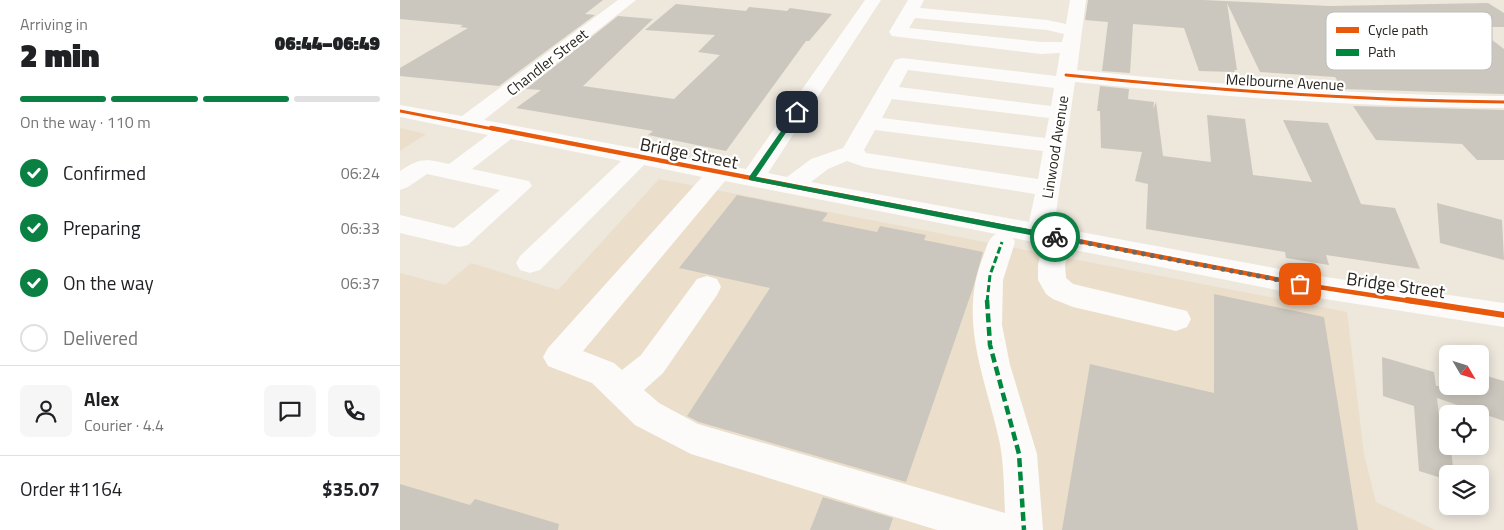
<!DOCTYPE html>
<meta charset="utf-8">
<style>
body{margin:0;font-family:"Titillium Web",sans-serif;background:#f6f6f6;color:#202124;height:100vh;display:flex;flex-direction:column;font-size:19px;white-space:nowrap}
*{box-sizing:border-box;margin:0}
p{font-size:16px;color:#757577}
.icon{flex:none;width:28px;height:28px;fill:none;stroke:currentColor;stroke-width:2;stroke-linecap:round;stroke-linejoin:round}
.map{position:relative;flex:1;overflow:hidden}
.panel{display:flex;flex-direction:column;background:#fff;width:400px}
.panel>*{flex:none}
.needle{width:32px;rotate:128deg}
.fabs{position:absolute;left:1039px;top:345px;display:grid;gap:10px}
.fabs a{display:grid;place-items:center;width:50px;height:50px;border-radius:8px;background:#fff;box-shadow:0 2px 12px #0003;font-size:25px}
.pin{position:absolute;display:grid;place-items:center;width:42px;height:42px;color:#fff;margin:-21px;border-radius:10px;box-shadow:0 2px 8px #0006}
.courier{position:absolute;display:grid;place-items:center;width:50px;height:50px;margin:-25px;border:4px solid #0b8043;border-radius:50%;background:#fff;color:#222;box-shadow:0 1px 6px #0007}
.overview em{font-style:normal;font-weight:800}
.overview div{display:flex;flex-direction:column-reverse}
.overview{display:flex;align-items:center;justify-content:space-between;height:85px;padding:0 20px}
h1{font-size:32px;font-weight:800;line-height:38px}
.bar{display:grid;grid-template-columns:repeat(4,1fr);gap:8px 5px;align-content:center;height:60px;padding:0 20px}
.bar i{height:6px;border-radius:4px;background:#e0e0e0}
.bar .active{background:#0b8043}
.bar p{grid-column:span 4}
.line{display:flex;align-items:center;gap:12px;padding:0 20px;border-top:1px solid #e0e0e0}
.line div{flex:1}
.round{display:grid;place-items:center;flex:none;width:52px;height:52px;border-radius:8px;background:#f6f6f6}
ol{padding:0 20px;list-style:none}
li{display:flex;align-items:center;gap:15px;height:55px}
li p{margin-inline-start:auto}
li .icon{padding:5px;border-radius:50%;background:#0b8043;color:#fff;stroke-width:4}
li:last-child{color:#757577}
li i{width:28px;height:28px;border:2px solid #e0e0e0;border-radius:50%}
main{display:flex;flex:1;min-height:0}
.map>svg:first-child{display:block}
.built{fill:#ebdfcc}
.building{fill:#cbc7be}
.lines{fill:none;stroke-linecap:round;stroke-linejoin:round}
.minor{fill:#fcfbfa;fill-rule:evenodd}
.quiet-far1{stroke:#00873e;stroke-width:3;stroke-dasharray:7 3;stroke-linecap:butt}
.quiet{stroke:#00873e;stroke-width:4.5;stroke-dasharray:9 4.5;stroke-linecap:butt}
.cycleway-far2-casing{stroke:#fff;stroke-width:5}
.cycleway-far1-casing{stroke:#fff;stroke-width:8}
.cycleway-casing{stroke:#fff;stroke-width:9}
.cycleway-far2{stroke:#e8590c;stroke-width:3}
.cycleway-far1{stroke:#e8590c;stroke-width:4.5}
.cycleway{stroke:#e8590c;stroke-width:6}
.route{fill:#0b8043}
.done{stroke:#6d6860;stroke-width:5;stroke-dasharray:0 9}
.labels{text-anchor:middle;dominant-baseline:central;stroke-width:4.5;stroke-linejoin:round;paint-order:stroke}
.far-street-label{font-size:15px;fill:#28241d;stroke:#fff}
.street-label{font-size:18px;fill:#28241d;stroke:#fff}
.key{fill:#fff;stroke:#bebdbb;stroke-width:1}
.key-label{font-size:14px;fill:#28241d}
</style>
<main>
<section class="panel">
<div class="overview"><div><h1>2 min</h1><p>Arriving in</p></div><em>06:44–06:49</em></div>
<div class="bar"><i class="active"></i><i class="active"></i><i class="active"></i><i></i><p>On the way · 110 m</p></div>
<ol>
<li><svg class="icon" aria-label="check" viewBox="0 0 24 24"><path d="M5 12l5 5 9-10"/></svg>Confirmed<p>06:24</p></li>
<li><svg class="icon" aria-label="check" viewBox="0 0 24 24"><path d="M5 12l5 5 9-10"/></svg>Preparing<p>06:33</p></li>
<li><svg class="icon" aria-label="check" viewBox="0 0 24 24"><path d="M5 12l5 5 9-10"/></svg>On the way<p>06:37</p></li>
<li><i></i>Delivered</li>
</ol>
<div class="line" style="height:90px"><a class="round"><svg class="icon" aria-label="person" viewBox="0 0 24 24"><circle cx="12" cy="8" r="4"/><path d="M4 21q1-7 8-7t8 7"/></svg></a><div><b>Alex</b><p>Courier · 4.4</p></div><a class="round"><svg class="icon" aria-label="chat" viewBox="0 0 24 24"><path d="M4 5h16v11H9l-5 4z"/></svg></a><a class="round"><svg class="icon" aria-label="phone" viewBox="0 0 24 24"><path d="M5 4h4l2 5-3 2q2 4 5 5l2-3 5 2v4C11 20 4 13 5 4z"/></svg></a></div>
<div class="line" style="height:65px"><div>Order #1164</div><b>$35.07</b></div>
</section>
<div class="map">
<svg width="1104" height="530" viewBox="0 0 1104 530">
<rect width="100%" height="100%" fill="#ede7dc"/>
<!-- built -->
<g class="built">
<path d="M0,128L26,134L0,151Z"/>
<path d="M259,179L947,312L964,454L976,502L1035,530H0V273L45,285L71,263L158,290Z"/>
</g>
<!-- building -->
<g class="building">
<path d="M0,0H203L185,14L195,15L99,86L0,76V68L68,28L60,27L63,25L0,19Z"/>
<path d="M688,0H803L929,6L1088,3L1104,13V27H1075L1104,49V94L943,89L935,77L860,72L827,3L837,70H834L835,72L799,71L784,28L733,24L730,73L702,71L708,22L685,20Z"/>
<path d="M276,4L346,11L349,7L387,11L390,8L432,14L409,41H406L326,151L248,135L253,131L116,108L141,90L126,89L218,16L253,19L183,86L274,99L320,55L298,52L315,35L245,30Z"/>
<path d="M700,86L729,89L728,99L754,102L753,109L756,102L763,156L811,162L807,115L845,119L853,175L912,182L883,120L928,123L961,204L995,208L1020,269L926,255L929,265L886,258L885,252L746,229L748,184L735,181L742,152L701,148L700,111H697Z"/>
<path d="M953,106L1104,110V160H1077L1062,144L976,140Z"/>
<path d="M337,195L428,213L422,221L477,232L480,226L526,235L524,240L583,252L573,288L506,482L299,422L287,416L370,288L279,268Z"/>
<path d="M1037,203L1102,220L1104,260L1040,243Z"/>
<path d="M814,294L924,317L958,530H662L690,364L814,393Z"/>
<path d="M982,357L1034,372L1036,386H1080V374L1104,381V421L1037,398L1043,449L1051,451L1054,474H1048V480L1019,471L1014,406L983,396Z"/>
<path d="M0,484L70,505L75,499L159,524L158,530H0Z"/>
<path d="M423,497L493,518L489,530H410Z"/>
</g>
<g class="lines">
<!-- minor -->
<path class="minor" d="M218,0H236L84,120L346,169L465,0H481L368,173L387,177L411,159L443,148L495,60L502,58L656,76L660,53L641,54L492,36L489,32L508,0H524L520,8L647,20L666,24L670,0H686L677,70C819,85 961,95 1104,96V108C960,107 818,97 675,82L654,227L912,275L1104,303V327L912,297L669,249L665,265L666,278L673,284L787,311L791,319L787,327L776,331L673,307L653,299L646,294L638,280V265L643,244L613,238L615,242L603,280L602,325L610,365L637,454L643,530H537L291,454L235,425L192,383L148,366L143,357L148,348L302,177L244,165L140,270L130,273L120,270L116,263L120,256L221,161L111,139L72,169L129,181L132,186L68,245L59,247L0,233V215L54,228L100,190L27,174L8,187L0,190V171C21,157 25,159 49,164L88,135L0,117V105L62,116ZM515,18L647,30L664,34L662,42H641L509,28ZM508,70L654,88L651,106L499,87ZM492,99L649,118L645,138L482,118ZM475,130L643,151L638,179L466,153L464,150ZM447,161L464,167L635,194L629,222L411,182L428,169ZM325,181L596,234C588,238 586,249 583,257C557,322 587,381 600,444C604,467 604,490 605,513L298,424L259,403L244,390L263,373L317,295L321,287L317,279L307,276L297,279L241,355L222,370L214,363L183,351Z"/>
<!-- quiet-far1 -->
<path class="quiet-far1" d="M587,302L590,275L602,242"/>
<!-- quiet -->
<path class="quiet" d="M587,300L590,345L619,454L624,530"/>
<defs>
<g id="cycleway-far2">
<path d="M666,75C812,90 957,101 1104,102"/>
<path d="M0,111L98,130"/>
</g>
<path id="cycleway-far1" d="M91,128L912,286L1016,302"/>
<path id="cycleway" d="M1007,300L1104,315"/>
</defs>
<!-- cycleway-far2 casing -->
<use href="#cycleway-far2" class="cycleway-far2-casing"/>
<!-- cycleway-far1 casing -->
<use href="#cycleway-far1" class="cycleway-far1-casing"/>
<!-- cycleway casing -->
<use href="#cycleway" class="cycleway-casing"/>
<!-- cycleway-far2 -->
<use href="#cycleway-far2" class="cycleway-far2"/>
<!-- cycleway-far1 -->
<use href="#cycleway-far1" class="cycleway-far1"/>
<!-- cycleway -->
<use href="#cycleway" class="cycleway"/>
</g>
<!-- route -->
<path class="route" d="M395,111L400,112L356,177L655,234L659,237L655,240L349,180V177Z"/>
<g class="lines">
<!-- done -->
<path class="done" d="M655,237L900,284"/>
</g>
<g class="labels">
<!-- far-street labels -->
<g class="far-street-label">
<text transform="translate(147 62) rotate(-38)">Chandler Street</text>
<text transform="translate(885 82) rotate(3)">Melbourne Avenue</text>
<text transform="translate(655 147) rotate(-81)">Linwood Avenue</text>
</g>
<!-- street labels -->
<g class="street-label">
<text transform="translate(289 153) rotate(11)">Bridge Street</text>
<text transform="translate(996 285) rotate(8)">Bridge Street</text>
</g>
</g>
<!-- legend -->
<rect x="926" y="12" width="166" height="58" rx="8" class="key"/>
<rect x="936" y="27" width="23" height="6" fill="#e8590c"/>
<rect x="936" y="49" width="23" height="7" fill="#00873e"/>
<g class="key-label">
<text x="968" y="35">Cycle path</text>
<text x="968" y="57">Path</text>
</g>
</svg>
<div class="fabs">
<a><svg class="needle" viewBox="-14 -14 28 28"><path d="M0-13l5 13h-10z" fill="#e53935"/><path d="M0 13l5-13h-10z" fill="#757577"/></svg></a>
<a><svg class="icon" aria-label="locate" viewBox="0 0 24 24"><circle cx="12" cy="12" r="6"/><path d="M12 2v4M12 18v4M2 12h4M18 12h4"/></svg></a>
<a><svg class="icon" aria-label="layers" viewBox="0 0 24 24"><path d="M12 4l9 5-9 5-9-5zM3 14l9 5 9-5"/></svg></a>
</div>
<div class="pin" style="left:900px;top:284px;background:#ea580c"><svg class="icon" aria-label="bag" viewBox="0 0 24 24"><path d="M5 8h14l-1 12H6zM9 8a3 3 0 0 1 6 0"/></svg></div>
<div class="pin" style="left:397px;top:112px;background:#1f2937"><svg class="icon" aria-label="home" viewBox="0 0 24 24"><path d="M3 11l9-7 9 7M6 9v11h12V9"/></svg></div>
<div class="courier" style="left:655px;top:237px"><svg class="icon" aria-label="bike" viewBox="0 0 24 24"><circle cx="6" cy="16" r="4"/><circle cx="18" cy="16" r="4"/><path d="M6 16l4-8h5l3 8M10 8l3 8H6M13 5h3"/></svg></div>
</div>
</main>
